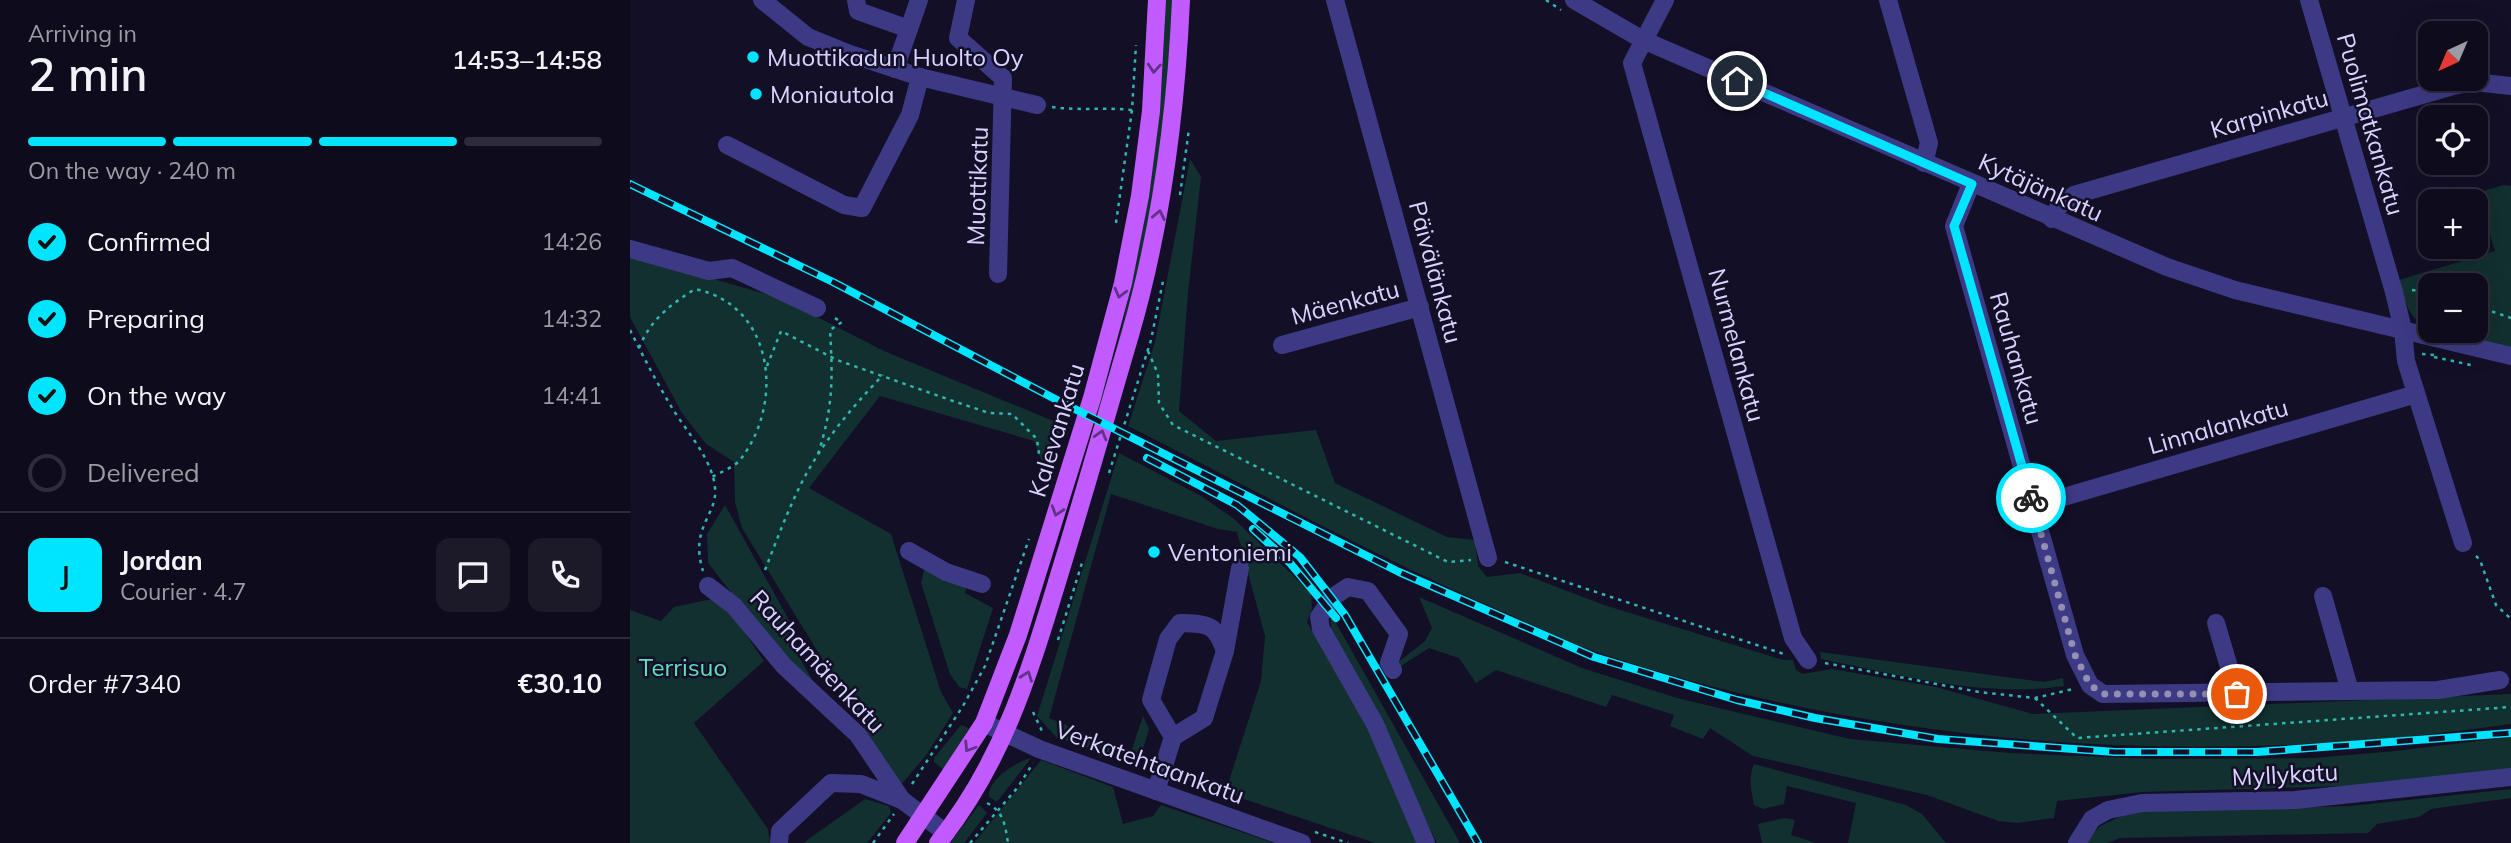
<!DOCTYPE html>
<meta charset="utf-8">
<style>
body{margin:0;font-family:Mulish,sans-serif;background:#1c1929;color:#f1f3f6;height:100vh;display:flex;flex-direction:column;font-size:26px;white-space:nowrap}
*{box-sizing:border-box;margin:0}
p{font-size:23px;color:#9b9ba3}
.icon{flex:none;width:38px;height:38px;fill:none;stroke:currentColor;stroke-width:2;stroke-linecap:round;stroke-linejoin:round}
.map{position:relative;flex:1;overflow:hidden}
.details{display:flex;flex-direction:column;background:#0e0b1c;width:630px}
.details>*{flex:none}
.needle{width:46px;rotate:224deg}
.controls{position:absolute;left:1788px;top:21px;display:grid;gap:14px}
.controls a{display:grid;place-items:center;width:70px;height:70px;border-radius:14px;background:#0e0b1c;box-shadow:0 7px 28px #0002,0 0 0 2px #2e2b3b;font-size:35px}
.pin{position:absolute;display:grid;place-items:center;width:60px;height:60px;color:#fff;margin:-30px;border:4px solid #fff;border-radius:50%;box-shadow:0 2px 7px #0007}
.courier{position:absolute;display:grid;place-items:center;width:70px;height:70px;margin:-35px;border:5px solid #00e5ff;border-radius:50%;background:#fff;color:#222;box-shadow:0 2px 9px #0007}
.head em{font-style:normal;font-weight:600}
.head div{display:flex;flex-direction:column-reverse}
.head{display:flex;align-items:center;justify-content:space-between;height:119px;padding:0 28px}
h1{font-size:46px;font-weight:600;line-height:52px}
.bar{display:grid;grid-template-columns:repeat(4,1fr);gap:10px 7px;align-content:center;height:84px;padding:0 28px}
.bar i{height:9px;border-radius:5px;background:#2e2b3b}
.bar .active{background:#00e5ff}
.bar p{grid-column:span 4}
.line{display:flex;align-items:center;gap:18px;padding:0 28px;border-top:2px solid #2e2b3b}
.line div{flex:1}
.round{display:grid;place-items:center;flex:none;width:74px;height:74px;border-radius:14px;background:#1c1929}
ol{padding:0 28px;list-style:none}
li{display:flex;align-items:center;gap:21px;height:77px}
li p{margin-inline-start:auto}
li .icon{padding:7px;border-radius:50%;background:#00e5ff;color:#111;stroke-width:4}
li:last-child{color:#9b9ba3}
li i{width:38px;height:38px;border:4px solid #2e2b3b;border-radius:50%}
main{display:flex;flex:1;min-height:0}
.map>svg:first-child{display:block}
.green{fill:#12302f}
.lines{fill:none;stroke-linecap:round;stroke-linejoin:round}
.path{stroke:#2fb8b0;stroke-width:2.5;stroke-dasharray:3.5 5;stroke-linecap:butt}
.minor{stroke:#3d3a85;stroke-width:18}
.major{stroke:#c25bff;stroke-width:18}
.rail-casing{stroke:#00e5ff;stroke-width:8}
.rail{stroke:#130f26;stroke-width:5;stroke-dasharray:16;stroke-linecap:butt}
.oneway{stroke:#623188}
.done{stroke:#948fb3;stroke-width:7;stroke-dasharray:0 12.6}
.route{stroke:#00e5ff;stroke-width:9}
.poi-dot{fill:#00e5ff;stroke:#130f26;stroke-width:2.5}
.labels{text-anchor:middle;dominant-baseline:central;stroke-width:5;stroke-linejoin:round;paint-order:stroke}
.poi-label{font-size:24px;fill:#d9d4ff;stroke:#130f26;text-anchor:start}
.street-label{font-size:24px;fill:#d9d4ff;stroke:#130f26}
.park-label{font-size:24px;fill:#5fe0c0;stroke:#130f26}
</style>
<main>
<section class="details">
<div class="head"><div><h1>2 min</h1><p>Arriving in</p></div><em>14:53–14:58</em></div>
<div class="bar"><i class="active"></i><i class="active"></i><i class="active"></i><i></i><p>On the way · 240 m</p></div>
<ol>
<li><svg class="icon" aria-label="check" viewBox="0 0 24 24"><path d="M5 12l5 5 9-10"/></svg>Confirmed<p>14:26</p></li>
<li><svg class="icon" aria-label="check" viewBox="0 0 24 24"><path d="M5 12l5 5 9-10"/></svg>Preparing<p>14:32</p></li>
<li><svg class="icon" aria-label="check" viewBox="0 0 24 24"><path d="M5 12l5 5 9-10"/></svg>On the way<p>14:41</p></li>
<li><i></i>Delivered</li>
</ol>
<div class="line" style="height:126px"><b class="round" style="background:#00e5ff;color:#111">J</b><div><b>Jordan</b><p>Courier · 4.7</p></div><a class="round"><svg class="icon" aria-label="chat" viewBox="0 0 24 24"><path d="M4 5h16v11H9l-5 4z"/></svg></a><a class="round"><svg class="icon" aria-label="phone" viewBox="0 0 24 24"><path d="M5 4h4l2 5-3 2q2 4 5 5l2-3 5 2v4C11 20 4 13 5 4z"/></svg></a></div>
<div class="line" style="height:91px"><div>Order #7340</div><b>€30.10</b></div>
</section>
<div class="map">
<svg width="1881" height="843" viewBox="0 0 1881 843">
<rect width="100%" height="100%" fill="#130f26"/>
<!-- green -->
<g class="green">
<path d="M535,0H544L530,158L507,284L469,411L466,409C482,372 491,330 500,291C522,195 534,98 535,0Z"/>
<path d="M560,159L571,177L558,293L549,411L586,441L686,430L705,483L817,537L845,540L848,566L857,577L890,573L974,605L1153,660H1163L1166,670L1173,674L1202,669L1306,687L1403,714L1881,694V724C1576,768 1262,750 969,653C935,641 902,624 869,610C742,555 621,488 498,426L525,342Z"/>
<path d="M1873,185L1881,186V348L1815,331H1846V285H1801V327C1777,321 1776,301 1769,280L1865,251L1848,193Z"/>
<path d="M0,255L150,298L254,351L433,425L418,470L414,468L404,441L250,396L179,488L261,534L311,692L323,713L297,754L270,786L112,528L105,502L104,462L76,444L52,413L0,317Z"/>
<path d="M489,453L571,496L603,518L681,593L682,609L677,622L762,769L789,843H745L554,779L557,771L598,784L631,681L635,636L607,532L588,529L481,494L419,718L501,752L513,716L519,729L508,766L426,737L407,716Z"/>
<path d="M95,505L164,629L165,650L187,688L155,661L78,563L77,534Z"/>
<path d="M294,570L336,588L335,593L363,608L337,689L329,687L320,674L291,583Z"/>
<path d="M789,597L952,668L1047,698L1220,739L1380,753L1528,759L1683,758L1766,751L1881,737V771L1749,785L1513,792L1427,801L1424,818L1387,823L1368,821L1297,795L1123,756L1080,728L1073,739L1040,726L1044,715L982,695L976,707L866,670L846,683L829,658L799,648L771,666L767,663L795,641L802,628Z"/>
<path d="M82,599L106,620L134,661L64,723L138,829L140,843H0V610L31,621L44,607Z"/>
<path d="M701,614L830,843H807L701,632Z"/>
<path d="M1190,652L1414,682L1433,678L1434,686C1354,698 1270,675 1191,659Z"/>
<path d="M331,725L339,728L314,770L304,762V758Z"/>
<path d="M401,758L367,802L359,797C357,780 386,762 401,758Z"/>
<path d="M411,760L483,787L493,824L523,816L531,805L644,843H344Z"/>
<path d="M1124,764L1276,805L1292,814L1316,843H1218L1226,803L1157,786L1154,804L1133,809L1124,805C1121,790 1118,778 1124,764Z"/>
<path d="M1881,789V798L1801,809L1789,817L1747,824L1738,833L1490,838L1477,843H1455L1470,826L1500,812L1721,806Z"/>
<path d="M235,799L259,806L261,813L237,843H173Z"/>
<path d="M349,805L357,813L334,843H320Z"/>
<path d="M1155,818L1165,820L1161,835L1186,843H1132L1128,824Z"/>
</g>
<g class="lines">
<!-- path -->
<g class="path">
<path d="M916,0L931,10"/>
<path d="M422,107C449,111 475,107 502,110"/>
<path d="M550,195L559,129"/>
<path d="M486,223L502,110L506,45"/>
<path d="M1782,290L1801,293"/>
<path d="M1846,306L1881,318"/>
<path d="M0,330C14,358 28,385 44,411C58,433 83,461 85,488C88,515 59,527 73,571"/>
<path d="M9,348C20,320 40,305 65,289C144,305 155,403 110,460C104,467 91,472 82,477"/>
<path d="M518,351L528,374L529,403L543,425L818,562L841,560"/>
<path d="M1792,354L1804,355"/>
<path d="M1804,357L1841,365"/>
<path d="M137,366L151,331L207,360L323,401L359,413L382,414L407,439L409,454"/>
<path d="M188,454C203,408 203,379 200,330L212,322L201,316"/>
<path d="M479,473L521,340L533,281"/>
<path d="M1846,556L1850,560L1866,605L1881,619"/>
<path d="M875,562L1154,654"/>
<path d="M135,570C146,542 157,512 171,484C191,444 221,408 253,375"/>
<path d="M428,640L452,563"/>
<path d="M1195,663L1349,692L1405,698L1443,689"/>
<path d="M1405,698L1447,738L1881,707"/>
<path d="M403,712L412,731"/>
<path d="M282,784L333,706L355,666L399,539"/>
<path d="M357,803C374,812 375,825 378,843"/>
<path d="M685,832L718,843"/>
<path d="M243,843L264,814"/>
<path d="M340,843L388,787L403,763"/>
</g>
<!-- minor -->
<g class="minor">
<path d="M132,0L178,37L220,54L290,77L407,105"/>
<path d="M226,0L228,11L279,29"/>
<path d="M336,0L328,38L373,78L368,274"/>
<path d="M705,0L858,558"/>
<path d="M944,0L1013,40L1537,267L1605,290L1881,356"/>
<path d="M1035,0L1002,63L1163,638L1178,660"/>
<path d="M1258,0L1299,143L1294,163"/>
<path d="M1679,0L1764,292L1773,330L1776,361L1833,543"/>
<path d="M265,69L289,0"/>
<path d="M97,145L214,205L232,208L280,115L290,77"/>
<path d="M1341,184L1324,226L1445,655L1460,685L1473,694L1808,690L1870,680"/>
<path d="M1422,219L1429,206L1444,195L1823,86L1845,82L1881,86"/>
<path d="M0,249L79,271L102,268L187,308"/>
<path d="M652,345L790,307"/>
<path d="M1403,506L1786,394"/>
<path d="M279,551L316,572L352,584"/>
<path d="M78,586L104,606L154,666L228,735L272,800L316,833"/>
<path d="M1693,596L1720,691"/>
<path d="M1586,623L1607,694"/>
<path d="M763,670L759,663L769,634L738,591L718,587L703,597L689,617L691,629L745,724L796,843"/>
<path d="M354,723L409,749L672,843"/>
<path d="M543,737L521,700L538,639L550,623C578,624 585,623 595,651"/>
<path d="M526,791L543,737L574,718L595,651L610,568"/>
<path d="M149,843L150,831L201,783L231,784L272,800"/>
<path d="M1447,843L1462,819L1478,810L1512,803L1665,800L1881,777"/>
</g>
<!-- major -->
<g class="major">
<path d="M275,843L354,723L388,635L462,398L493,283L510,196L521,111L527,0"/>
<path d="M308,843C375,759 400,670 431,569C455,491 477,413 500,335C532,225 546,114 551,0"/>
</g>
<defs>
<g id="rail">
<path d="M0,184L203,282L427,400L769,572L964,657L1107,700L1185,718L1308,739L1485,752H1627L1881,733"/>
<path d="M517,458L607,505L670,557L715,615L848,843"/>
<path d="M623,529L660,563L706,618"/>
</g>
</defs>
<!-- rail casing -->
<use href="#rail" class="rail-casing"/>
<!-- rail -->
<use href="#rail" class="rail"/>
</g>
<!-- one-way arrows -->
<defs><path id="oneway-chevron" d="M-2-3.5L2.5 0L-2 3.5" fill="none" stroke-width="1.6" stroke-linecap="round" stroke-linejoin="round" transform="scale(1.75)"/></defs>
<g class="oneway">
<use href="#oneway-chevron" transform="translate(524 68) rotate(94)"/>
<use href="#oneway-chevron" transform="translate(529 215) rotate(-78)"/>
<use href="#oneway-chevron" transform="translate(490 293) rotate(105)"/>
<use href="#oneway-chevron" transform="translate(471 435) rotate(-74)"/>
<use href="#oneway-chevron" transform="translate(427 511) rotate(108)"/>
<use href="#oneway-chevron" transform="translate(397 676) rotate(-70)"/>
<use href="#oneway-chevron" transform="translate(339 747) rotate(122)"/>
</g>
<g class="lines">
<!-- done -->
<path class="done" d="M1401,498L1445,655L1460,685L1473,694H1607"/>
<!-- route -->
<path class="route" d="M1107,81L1342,184L1324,226L1401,498"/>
</g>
<!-- markers -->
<g class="poi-dot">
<circle cx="123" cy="57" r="7"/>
<circle cx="126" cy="94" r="7"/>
<circle cx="524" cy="552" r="7"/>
</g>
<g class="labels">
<!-- poi labels -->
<g class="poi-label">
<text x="137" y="57">Muottikadun Huolto Oy</text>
<text x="140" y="94">Moniautola</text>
<text x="538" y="552">Ventoniemi</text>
</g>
<!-- street labels -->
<g class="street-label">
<text transform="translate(1639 113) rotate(-16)">Karpinkatu</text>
<text transform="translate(1741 124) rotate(74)">Puolimatkankatu</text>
<text transform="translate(347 186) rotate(-88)">Muottikatu</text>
<text transform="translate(1411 187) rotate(24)">Kytäjänkatu</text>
<text transform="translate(806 272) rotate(75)">Päivälänkatu</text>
<text transform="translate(715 302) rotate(-15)">Mäenkatu</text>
<text transform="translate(1107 345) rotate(75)">Nurmelankatu</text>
<text transform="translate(1387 358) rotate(74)">Rauhankatu</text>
<text transform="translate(1588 426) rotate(-16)">Linnalankatu</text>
<text transform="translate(426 430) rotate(-73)">Kalevankatu</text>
<text transform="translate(188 661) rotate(47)">Rauhamäenkatu</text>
<text transform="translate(520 762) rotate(20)">Verkatehtaankatu</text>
<text transform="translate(1655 774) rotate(-3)">Myllykatu</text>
</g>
<!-- park labels -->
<g class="park-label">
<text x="53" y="667">Terrisuo</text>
</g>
</g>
</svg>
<div class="controls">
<a><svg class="needle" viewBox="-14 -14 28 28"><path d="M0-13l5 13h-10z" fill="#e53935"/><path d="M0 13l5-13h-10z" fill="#9b9ba3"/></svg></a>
<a><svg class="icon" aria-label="locate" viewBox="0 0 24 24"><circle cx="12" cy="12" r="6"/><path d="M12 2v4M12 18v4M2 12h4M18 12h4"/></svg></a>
<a>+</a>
<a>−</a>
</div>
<div class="pin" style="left:1607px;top:694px;background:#ea580c"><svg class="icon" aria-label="bag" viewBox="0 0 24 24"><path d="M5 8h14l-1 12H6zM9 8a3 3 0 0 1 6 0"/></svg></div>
<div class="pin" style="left:1107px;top:81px;background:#1f2937"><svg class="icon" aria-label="home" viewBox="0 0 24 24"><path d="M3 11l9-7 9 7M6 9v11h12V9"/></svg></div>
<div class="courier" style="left:1401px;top:498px"><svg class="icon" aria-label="bike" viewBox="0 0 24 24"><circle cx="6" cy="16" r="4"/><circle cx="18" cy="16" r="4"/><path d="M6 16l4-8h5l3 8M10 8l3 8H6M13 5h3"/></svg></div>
</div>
</main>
